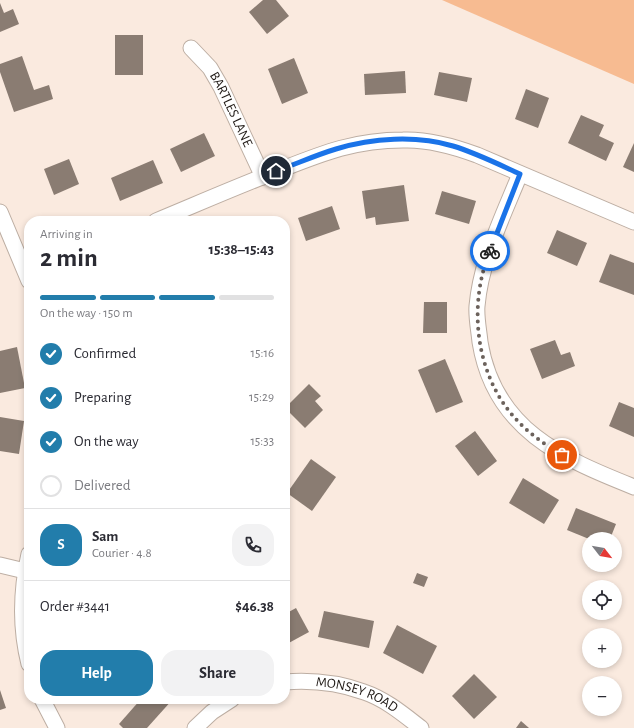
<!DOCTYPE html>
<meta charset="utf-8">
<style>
body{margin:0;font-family:"Alegreya Sans",sans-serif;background:#f2f2f3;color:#2b2b33;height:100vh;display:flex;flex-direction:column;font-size:15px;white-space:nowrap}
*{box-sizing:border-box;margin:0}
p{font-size:13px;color:#7c7c81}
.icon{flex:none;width:22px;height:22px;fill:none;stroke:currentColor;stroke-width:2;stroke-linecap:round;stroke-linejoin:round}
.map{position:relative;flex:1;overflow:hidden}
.details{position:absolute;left:24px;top:216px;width:266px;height:488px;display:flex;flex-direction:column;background:#fff;border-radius:16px;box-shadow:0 2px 6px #0003}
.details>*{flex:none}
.needle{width:26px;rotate:121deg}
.tools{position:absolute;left:582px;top:532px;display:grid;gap:8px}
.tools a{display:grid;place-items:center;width:40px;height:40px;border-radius:50%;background:#fff;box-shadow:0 2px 6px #0003;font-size:20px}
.pin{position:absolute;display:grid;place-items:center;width:34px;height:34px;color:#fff;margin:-17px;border:2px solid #fff;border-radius:50%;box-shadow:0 1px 4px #0007}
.courier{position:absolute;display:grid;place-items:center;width:40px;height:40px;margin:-20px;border:3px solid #1a73e8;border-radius:50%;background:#fff;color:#222;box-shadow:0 1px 5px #0007}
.overview em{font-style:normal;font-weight:700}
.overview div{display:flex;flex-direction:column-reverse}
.overview{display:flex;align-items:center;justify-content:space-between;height:68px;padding:0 16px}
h1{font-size:26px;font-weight:700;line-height:30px}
.bar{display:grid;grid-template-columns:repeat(4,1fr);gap:6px 4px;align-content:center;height:48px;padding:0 16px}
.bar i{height:5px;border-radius:3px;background:#e1e1e2}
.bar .active{background:#227dab}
.bar p{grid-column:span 4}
.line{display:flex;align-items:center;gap:10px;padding:0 16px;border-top:1px solid #e1e1e2}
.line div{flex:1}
.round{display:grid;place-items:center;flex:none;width:42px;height:42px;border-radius:16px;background:#f2f2f3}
ol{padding:0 16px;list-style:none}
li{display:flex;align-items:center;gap:12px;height:44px}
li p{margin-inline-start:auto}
li .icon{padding:4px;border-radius:50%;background:#227dab;color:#fff;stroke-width:4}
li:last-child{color:#7c7c81}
li i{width:22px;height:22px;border:2px solid #e1e1e2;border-radius:50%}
.cta{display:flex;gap:8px;margin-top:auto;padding:8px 16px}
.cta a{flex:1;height:46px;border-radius:16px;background:#227dab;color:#fff;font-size:16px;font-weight:700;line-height:46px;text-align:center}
.cta a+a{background:#f2f2f3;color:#2b2b33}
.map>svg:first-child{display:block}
.green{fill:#f7bb91}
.building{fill:#8a7c72}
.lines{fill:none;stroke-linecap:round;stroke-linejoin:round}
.street-casing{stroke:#bdaea3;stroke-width:17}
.street{stroke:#fff;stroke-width:15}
.done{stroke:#6c625c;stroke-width:4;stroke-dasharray:0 7.2}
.route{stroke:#1a73e8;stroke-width:5}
.labels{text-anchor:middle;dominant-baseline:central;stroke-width:3;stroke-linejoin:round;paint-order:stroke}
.street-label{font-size:14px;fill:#1f1915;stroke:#fdfaf7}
</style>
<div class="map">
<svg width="634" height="728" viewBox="0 0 634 728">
<rect width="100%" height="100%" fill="#faeadf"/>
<!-- green -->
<path class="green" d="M442,0H634V84Z"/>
<!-- building -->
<g class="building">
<path d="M263,0H276L289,16L267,34L249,12Z"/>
<path d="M0,3L4,13L13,9L19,24L0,32Z"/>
<rect x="115" y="35" width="28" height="40"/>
<path d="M22,56L34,90L49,85L53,99L14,112L0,72V64Z"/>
<path d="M294,58L308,93L282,104L268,69Z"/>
<path d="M405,71L406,93L365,95L364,74Z"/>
<path d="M439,72L472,78L467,102L434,95Z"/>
<path d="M526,89L549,98L538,128L515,119Z"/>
<path d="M581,115L604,125L599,136L614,143L606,161L568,143Z"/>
<path d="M204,133L215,156L181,172L170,149Z"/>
<path d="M634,143V172L623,167Z"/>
<path d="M69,159L79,184L54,195L44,169Z"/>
<path d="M153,160L163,183L120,201L111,178Z"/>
<path d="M404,185L409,221L376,225L375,217L366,219L362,191Z"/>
<path d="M442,191L476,201L469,224L435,214Z"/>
<path d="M332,206L340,229L306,241L298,218Z"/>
<path d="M557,230L587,243L577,266L547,253Z"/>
<path d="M610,254L634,263V295L599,282Z"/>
<path d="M424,302H447V333H423Z"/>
<path d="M555,340L561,355L570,352L575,366L542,379L530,349Z"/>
<path d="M17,347L25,388L0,393V351Z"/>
<path d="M445,359L463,402L436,413L418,370Z"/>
<path d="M309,384L321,396L315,401L323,410L305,428L285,408Z"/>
<path d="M619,402L634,408V437L609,426Z"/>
<path d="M0,417L24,421L19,454L0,451Z"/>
<path d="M475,431L497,461L478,476L455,446Z"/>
<path d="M311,459L336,477L312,511L287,493Z"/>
<path d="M523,478L559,500L544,524L509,503Z"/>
<path d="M576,508L616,524L610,539H589L567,530Z"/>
<path d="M417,573L428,577L424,587L413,583Z"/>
<path d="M296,608L309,632L285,645V614Z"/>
<path d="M324,611L374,621L369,648L318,637Z"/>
<path d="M397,625L437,646L423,674L383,653Z"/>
<path d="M474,674L497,697L474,719L452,696Z"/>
<path d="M0,690L6,708L0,710Z"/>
<path d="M141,699H173L147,728H123L119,724Z"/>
<path d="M521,721L529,728H516Z"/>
</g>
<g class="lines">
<defs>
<g id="street">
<path id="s1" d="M191,48L210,68L221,87L263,177"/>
<path d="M520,174C503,216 481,260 477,306C476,317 479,331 480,342C494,429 561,458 634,487"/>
<path d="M0,212L29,281"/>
<path d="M156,221C197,204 238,186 280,170C323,153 355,140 403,140C428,139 453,146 477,155L634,222"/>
<path d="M29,554C21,590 20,628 29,664"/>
<path d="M0,565L25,571"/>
<path id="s2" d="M285,682C311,680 339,683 364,692C385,699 403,714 421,728"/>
<path d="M42,699L57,728"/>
<path d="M195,728L212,712L232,699"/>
</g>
</defs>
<!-- street casing -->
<use href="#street" class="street-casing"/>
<!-- street -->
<use href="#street" class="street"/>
</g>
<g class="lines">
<!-- done -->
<path class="done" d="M490,251C468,304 475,373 514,417C527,432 545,445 562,455"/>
<!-- route -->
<path class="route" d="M276,171C296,164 316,155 336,149C372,138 416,135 453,146C476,153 498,164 520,174L490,251"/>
</g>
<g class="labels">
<!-- street labels -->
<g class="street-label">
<text stroke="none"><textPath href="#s1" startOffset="74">BARTLES LANE</textPath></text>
<text stroke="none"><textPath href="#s2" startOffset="74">MONSEY ROAD</textPath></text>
</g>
</g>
</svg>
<div class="tools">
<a><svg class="needle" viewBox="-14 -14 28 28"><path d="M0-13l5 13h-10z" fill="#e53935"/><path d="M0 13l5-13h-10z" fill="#7c7c81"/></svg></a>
<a><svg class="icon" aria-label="locate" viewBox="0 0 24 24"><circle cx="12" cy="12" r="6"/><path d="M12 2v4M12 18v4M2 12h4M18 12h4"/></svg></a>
<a>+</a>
<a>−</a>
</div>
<div class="pin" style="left:562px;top:455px;background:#ea580c"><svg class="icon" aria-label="bag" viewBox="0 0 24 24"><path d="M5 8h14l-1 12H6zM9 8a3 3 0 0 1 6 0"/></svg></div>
<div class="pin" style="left:276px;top:171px;background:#1f2937"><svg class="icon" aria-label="home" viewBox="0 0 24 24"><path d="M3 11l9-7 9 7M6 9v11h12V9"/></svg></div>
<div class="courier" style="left:490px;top:251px"><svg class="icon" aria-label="bike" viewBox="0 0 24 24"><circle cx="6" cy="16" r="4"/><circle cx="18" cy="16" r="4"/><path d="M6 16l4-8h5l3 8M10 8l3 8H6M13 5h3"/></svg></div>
<section class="details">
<div class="overview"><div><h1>2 min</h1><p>Arriving in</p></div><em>15:38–15:43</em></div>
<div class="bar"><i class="active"></i><i class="active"></i><i class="active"></i><i></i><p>On the way · 150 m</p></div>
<ol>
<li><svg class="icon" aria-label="check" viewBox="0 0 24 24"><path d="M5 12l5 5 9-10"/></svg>Confirmed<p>15:16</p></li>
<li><svg class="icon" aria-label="check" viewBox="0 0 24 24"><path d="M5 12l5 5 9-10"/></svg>Preparing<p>15:29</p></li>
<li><svg class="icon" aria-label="check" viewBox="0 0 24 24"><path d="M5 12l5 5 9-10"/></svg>On the way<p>15:33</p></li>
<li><i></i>Delivered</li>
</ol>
<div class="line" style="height:72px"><b class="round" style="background:#227dab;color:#fff">S</b><div><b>Sam</b><p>Courier · 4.8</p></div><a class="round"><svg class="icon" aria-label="phone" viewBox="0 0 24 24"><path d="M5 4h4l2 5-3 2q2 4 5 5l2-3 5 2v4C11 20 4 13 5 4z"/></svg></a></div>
<div class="line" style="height:52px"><div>Order #3441</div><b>$46.38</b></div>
<div class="cta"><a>Help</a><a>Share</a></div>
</section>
</div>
